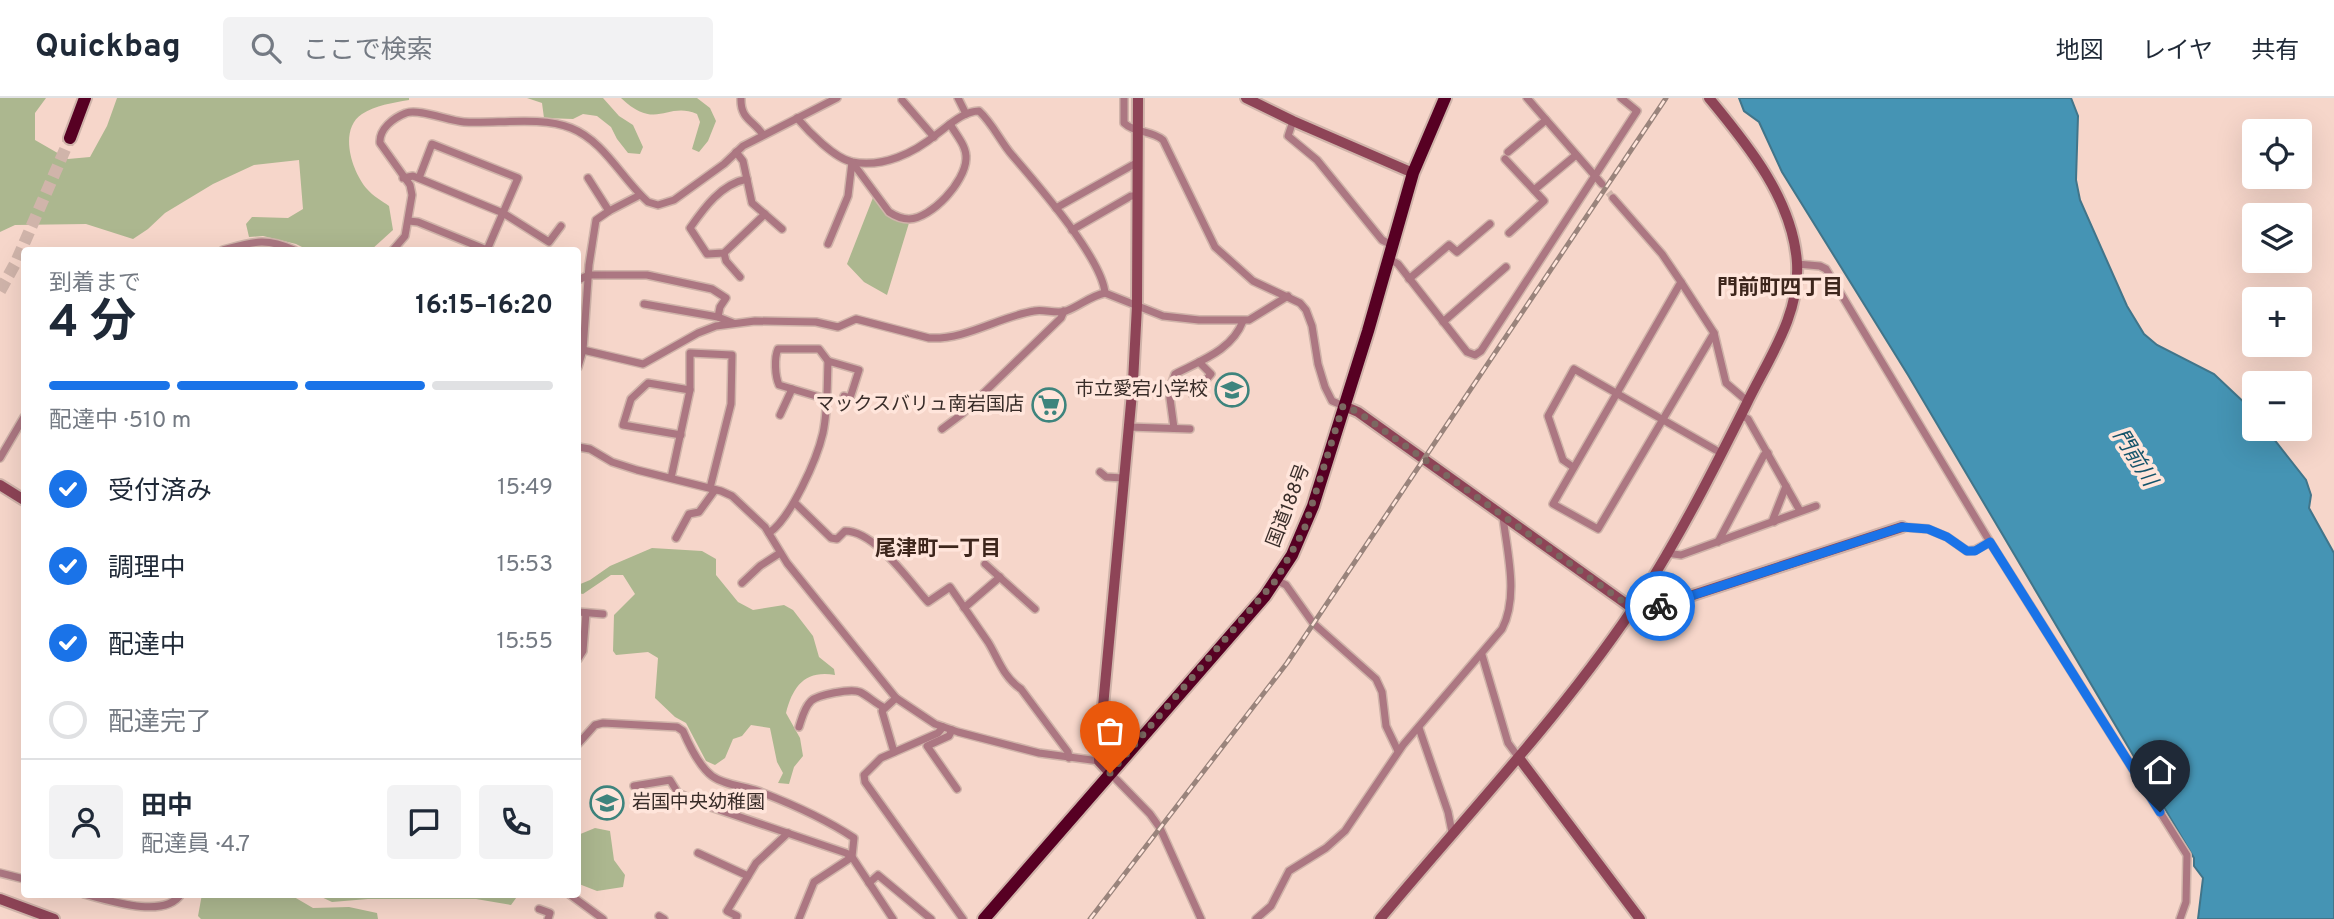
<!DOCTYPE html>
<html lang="ja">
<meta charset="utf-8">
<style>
body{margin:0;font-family:Overpass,"Noto Sans JP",sans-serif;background:#f2f2f3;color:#1f2937;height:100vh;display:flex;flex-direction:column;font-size:26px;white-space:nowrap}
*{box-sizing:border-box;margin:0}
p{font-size:23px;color:#747a83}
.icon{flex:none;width:38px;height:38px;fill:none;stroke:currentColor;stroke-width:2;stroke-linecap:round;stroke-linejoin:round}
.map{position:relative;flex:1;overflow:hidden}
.details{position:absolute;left:21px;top:149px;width:560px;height:651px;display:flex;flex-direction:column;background:#fff;border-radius:7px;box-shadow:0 7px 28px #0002}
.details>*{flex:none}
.buttons{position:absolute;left:2242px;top:21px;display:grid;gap:14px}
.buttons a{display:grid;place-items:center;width:70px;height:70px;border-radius:7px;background:#fff;box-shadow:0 7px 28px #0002;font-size:35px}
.pin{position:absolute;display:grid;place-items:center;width:60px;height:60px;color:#fff;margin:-72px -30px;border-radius:50% 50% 50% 0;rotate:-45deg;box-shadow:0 0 7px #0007}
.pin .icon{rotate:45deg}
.courier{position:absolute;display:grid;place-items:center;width:70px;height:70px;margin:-35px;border:5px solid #1a73e8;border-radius:50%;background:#fff;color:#222;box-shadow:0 2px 9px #0007}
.head em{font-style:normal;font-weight:700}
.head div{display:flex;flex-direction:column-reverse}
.head{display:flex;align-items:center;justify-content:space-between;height:119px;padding:0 28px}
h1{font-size:46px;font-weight:700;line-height:52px}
.bar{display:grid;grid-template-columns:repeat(4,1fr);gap:10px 7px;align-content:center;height:84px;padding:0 28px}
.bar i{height:9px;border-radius:5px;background:#e0e1e3}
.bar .selected{background:#1a73e8}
.bar p{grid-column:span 4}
.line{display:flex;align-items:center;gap:18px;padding:0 28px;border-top:2px solid #e0e1e3}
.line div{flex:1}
.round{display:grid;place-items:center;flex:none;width:74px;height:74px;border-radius:7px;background:#f2f2f3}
ol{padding:0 28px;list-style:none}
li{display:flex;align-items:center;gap:21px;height:77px}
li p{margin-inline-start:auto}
li .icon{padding:7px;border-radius:50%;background:#1a73e8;color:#fff;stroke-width:4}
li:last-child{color:#747a83}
li i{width:38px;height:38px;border:4px solid #e0e1e3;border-radius:50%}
header{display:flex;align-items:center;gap:42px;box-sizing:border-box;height:98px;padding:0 35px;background:#fff;border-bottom:2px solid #e0e1e3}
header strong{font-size:33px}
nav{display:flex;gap:38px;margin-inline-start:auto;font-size:24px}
.search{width:490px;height:63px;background:#f2f2f3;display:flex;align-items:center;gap:18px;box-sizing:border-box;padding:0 24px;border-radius:7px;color:#747a83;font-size:26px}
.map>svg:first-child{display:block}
.green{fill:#acb78f}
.water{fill:#4594b4;stroke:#41758a;stroke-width:2}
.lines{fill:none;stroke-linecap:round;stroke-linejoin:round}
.street-tunnel{stroke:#d0b4aa;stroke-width:7;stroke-dasharray:7 3.5;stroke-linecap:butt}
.highway-tunnel{stroke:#d0b4aa;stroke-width:12;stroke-dasharray:12 6;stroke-linecap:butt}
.street-casing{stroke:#d0b4aa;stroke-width:10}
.secondary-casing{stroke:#d0b4aa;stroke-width:14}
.highway-casing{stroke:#d0b4aa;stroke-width:16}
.street{stroke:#ac7782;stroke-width:7}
.secondary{stroke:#8e4457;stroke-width:10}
.highway{stroke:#570023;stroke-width:12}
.rail-casing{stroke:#9a847c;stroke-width:5}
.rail{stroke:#ffe5db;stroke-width:2.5;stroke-dasharray:8;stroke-linecap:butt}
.done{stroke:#7b6861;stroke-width:7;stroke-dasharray:0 12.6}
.route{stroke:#1a73e8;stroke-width:9}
.labels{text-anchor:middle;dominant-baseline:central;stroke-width:7;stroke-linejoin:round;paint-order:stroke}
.poi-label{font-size:19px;fill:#392d29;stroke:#ffe5db;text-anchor:end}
.street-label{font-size:19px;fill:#392d29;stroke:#ffe5db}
.neighbourhood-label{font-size:21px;font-weight:bold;fill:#3d261c;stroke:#ffe5db}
.water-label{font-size:21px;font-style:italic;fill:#13536a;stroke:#ffe5db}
</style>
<header>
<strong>Quickbag</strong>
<div class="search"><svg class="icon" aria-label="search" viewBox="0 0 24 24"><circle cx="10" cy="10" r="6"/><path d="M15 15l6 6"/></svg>ここで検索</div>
<nav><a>地図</a><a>レイヤ</a><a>共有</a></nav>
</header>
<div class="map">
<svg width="2334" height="821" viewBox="0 0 2334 821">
<rect width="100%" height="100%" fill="#f6d6ca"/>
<!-- green -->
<g class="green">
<path d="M0,0H46L35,15V42L68,61L90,59L107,28L117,0H409V2C392,5 376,7 362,16C338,32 352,74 367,91C373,98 382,103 389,108L393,132L371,152H308L296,146L263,138L249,139L246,126L252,119L288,120L303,111L299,62L254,67L213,86L165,115L148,131L133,141L86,126L15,127L0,134Z"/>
<path d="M527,0H603L619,18L633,27L643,49L640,56L628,55L617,41L611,29L597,18L583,16L573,21L544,20L542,5Z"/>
<path d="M621,0H697L710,10L716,23L708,43L699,54L692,51L700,24L697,16C666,3 657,34 621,0Z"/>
<path d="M874,97C884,112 891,123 909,125L887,197L864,184L847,166Z"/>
<path d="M652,450L702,453L716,461V477L738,504L753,512L784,507L793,512L813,538L819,559L834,571L835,577C805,572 793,588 786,615L800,640L803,658L794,669L789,686L778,685L783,675L777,664L770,630L751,627L742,638L733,641L725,660L715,667L706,663L686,625L675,619L655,600L658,560L648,554L616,557L613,553L614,517L635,496L623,477H611L583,496L578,495V487L590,482L610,468Z"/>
<path d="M595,730L610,733L614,762L625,777L623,789L597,793L579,786C582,769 577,754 578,737Z"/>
<path d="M202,796H289L313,810L349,809L377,815L378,821H201L198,818Z"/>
<path d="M315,796H519L511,807L476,801H368L332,804Z"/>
</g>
<!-- water -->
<path class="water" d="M1739,0H2071L2078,18L2076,82L2080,102L2127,208L2144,236L2157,247L2214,276L2250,310L2254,314V331H2266L2306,382L2311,397L2309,410L2334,455V821H2198L2203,780L2194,768V760L1908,277L1782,74L1759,24L1744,13Z"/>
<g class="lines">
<!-- street-tunnel -->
<path class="street-tunnel" d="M1602,86L1613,100"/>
<!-- highway-tunnel -->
<path class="highway-tunnel" d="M0,193L16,164L70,40"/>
<defs>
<g id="street">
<path d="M741,0C740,22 755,23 763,37"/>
<path d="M958,0L966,16"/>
<path d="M1124,0V25C1134,35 1152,32 1163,42L1215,149L1253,183L1300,205L1306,212L1312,228L1318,266L1325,289L1332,303L1344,308"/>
<path d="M1527,0L1602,86"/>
<path d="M902,2L934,39"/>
<path d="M797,20C809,34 834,60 852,64C883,70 914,55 937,36C949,27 964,13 979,13C993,26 1000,43 1012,57C1036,85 1102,160 1105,195"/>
<path d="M1293,23L1288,38L1317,62L1382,142L1392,147"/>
<path d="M736,54L743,63L752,105L782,131"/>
<path d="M1508,54L1546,22"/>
<path d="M1505,61L1544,103L1509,135"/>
<path d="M403,80L413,78L503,115L549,144L561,128"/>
<path d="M419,80L432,46L518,80L487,152"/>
<path d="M588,80L609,113"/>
<path d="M747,81C721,86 704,110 690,130L707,156L724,155L765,116"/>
<path d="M1534,92L1576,57"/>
<path d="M1613,100L1662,156L1681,184L1714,235L1726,285L1747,303"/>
<path d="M1056,110L1138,64"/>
<path d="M409,123L418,124L487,152"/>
<path d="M1072,132L1131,98H1138"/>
<path d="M828,146L848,98L852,64L889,114C895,118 902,121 909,121C932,120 965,84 966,61C967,48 956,37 950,26"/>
<path d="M223,152C253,144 265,139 294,152"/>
<path d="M393,152L405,138L412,97L410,87L380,45C379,31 393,20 406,15C418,10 449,23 464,24C496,26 541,18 571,30C604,43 622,81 648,104L658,107L674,102L724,66L743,48L837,0"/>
<path d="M724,155L726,163L740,179"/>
<path d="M1388,160L1398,166L1467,254L1475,257L1481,253L1637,13L1621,0"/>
<path d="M1797,166L1820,168L1826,171L1990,444L2187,757L2186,804L2180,821"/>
<path d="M1409,181L1449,147L1457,154L1490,126"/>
<path d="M578,182L589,177H647L712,191L726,200L720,209L718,219"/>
<path d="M1681,184L1553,406L1598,431L1714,235"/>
<path d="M644,206L718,219L733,225"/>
<path d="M1443,224L1506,169"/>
<path d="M583,252L643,266L698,235L716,228L755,223L816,224L838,229L856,221L929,240C966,242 998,219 1034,213C1044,211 1056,216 1066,213C1080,208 1090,198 1105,195L1163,218L1199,222H1249L1288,198"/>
<path d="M578,269L583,252L589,167L596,122L609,113L640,97"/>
<path d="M1193,297L1211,276L1199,264"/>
<path d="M826,301L779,287C775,278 774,260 778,251H819L828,263"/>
<path d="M780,317L792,291"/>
<path d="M1741,317L1748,321L1800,413"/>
<path d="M1128,329L1190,331"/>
<path d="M1174,330L1169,293L1175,276C1202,262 1232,252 1243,223"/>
<path d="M942,331L962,316L1061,220L1064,213"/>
<path d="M681,337L623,327L631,301L648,285L690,292"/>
<path d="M578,349L590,351L612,364L637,372L721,393L732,398L765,429L787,465L896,600L935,626L958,634L1039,655L1099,663"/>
<path d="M0,360L24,319"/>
<path d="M1573,369L1563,362L1548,318L1574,271L1721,355"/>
<path d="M1100,374L1106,379L1123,380"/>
<path d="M671,380L690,292V255L732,257L731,306L710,390"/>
<path d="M795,405L831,440L837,441L845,433C875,433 909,483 928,504L950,489L988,544C998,560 1003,579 1021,591L1068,654L1069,660"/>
<path d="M1774,424L1773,421L1786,388"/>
<path d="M1902,429L1928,431L1947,439L1967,453L1975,452L1990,444"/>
<path d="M769,435C791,420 817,361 823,335C828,311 827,287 828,263L859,272L850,300L844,298"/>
<path d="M676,440L689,416L699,414L715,392"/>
<path d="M1718,444L1764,357L1768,355"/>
<path d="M1666,455L1681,457L1816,408"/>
<path d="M985,466L1035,511"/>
<path d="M1276,482L1286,487L1313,525L1376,581L1382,594L1386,628L1398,653"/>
<path d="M742,485L760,468L780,455"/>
<path d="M964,510L1000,479"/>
<path d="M578,514L603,516"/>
<path d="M1482,557L1508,645L1519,660"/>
<path d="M578,561L583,553L586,515"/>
<path d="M799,629C802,620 804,610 811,603C817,597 851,590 860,594C868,598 875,605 883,609"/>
<path d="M943,629L938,635L881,660L864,677L865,684L963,821"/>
<path d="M1419,630L1448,714L1452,734"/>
<path d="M952,632L949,638L927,648L957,691"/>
<path d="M578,646L595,627L603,625L677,629L683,633C689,647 700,669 712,678C724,687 744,688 758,693C792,706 824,720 854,740L852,759L814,784L799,821"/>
<path d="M894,654L882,613L896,600"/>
<path d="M1110,675L1150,716L1160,730L1201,821"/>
<path d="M634,688L670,682L678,695L702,706L846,755L852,759L893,821"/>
<path d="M698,755L748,778"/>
<path d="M0,775L24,781"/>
<path d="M869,785L878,777L931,821"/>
<path d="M84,796C110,803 165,821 181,796"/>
<path d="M569,796L603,821"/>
<path d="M539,811L550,815L548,821"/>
<path d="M659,818L664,821"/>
<path d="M736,821L737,818L727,813L756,765L788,735"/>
<path d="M1256,821L1271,808L1289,773L1326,750L1345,733L1403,647L1502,531C1519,498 1507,454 1503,419"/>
</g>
<g id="secondary">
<path d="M1246,0L1293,23L1413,75"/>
<path d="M1344,308L1358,314L1632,510H1653L1902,429"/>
<path d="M0,387L24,402"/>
<path d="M1519,660L1640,821"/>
<path d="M1110,675L1099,663V652L1133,284L1137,208L1138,0"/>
<path d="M0,801L54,821"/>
<path d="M1380,821C1469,714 1566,613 1642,497C1681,436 1714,371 1746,307C1768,261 1800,218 1797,165C1793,102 1748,47 1709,0"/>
</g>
<g id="highway">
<path d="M70,40L85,0"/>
<path d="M984,821L1265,498L1292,457L1313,408L1368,233L1413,75L1445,0"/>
</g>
</defs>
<!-- street casing -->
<use href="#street" class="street-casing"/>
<!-- secondary casing -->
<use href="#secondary" class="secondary-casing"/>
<!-- highway casing -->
<use href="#highway" class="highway-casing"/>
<!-- street -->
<use href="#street" class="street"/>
<!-- secondary -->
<use href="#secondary" class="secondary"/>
<!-- highway -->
<use href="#highway" class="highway"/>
<defs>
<path id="rail" d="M1090,821L1287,565L1666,0"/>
</defs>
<!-- rail casing -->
<use href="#rail" class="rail-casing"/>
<!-- rail -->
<use href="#rail" class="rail"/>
</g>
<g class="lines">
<!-- done -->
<path class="done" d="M1110,675L1276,482L1304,432L1343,308L1358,314L1632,510L1643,512L1660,508"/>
<!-- route -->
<path class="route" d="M1660,508L1902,429L1928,431L1947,439L1967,453H1975L1990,444L2160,714"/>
</g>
<!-- icons -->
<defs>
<symbol id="school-ring" viewBox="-11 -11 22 22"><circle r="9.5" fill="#ffe5db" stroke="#3e847d" stroke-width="1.5"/><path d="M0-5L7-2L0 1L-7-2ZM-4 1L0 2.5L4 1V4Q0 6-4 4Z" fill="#3e847d"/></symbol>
<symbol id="supermarket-ring" viewBox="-11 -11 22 22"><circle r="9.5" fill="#ffe5db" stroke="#3e847d" stroke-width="1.5"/><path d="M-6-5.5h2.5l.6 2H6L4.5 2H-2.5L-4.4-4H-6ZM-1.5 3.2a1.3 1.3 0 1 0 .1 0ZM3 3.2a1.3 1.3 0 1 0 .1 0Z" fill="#3e847d"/></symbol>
</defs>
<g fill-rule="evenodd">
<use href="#school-ring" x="1213" y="273" width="38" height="38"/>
<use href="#supermarket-ring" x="1030" y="288" width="38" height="38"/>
<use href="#school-ring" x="588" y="686" width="38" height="38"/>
</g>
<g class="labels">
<!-- poi labels -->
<g class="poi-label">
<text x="1208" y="292">市立愛宕小学校</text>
<text x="1024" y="307">マックスバリュ南岩国店</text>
<text x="632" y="705" text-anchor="start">岩国中央幼稚園</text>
</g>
<!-- street labels -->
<g class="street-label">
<text transform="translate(1289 408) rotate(-69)">国道188号</text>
</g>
<!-- neighbourhood labels -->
<g class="neighbourhood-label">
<text x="1780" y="190">門前町四丁目</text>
<text x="938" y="451">尾津町一丁目</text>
</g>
<!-- water labels -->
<g class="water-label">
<text transform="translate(2134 360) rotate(58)">門前川</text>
</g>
</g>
</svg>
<div class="buttons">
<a><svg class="icon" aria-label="locate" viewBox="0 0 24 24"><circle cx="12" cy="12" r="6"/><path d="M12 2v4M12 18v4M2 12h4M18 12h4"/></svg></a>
<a><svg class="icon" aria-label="layers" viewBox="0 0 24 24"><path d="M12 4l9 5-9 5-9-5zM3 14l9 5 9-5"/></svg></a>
<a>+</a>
<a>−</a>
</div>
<div class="pin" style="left:1110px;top:675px;background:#ea580c"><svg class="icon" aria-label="bag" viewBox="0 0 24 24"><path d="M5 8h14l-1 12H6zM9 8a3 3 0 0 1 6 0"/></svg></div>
<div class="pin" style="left:2160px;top:714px;background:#1f2937"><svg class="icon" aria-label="home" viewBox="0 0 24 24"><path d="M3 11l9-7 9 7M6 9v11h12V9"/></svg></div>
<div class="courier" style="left:1660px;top:508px"><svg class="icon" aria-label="bike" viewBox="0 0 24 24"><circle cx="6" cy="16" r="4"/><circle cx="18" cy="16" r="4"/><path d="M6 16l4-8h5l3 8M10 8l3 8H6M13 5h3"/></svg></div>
<section class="details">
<div class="head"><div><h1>4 分</h1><p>到着まで</p></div><em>16:15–16:20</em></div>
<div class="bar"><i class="selected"></i><i class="selected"></i><i class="selected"></i><i></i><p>配達中 · 510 m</p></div>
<ol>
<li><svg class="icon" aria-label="check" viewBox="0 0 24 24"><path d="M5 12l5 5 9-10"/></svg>受付済み<p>15:49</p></li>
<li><svg class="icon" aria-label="check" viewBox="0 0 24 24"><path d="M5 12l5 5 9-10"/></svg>調理中<p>15:53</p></li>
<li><svg class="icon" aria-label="check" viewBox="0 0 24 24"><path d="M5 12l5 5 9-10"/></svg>配達中<p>15:55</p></li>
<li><i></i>配達完了</li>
</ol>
<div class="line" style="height:126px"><a class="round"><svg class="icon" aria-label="person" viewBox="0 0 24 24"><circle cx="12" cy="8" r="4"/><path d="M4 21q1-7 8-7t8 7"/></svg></a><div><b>田中</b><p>配達員 · 4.7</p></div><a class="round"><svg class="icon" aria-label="chat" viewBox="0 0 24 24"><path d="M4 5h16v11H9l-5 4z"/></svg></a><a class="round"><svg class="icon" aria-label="phone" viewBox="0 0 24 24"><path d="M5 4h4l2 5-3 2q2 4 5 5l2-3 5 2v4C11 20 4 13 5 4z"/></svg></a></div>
</section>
</div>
